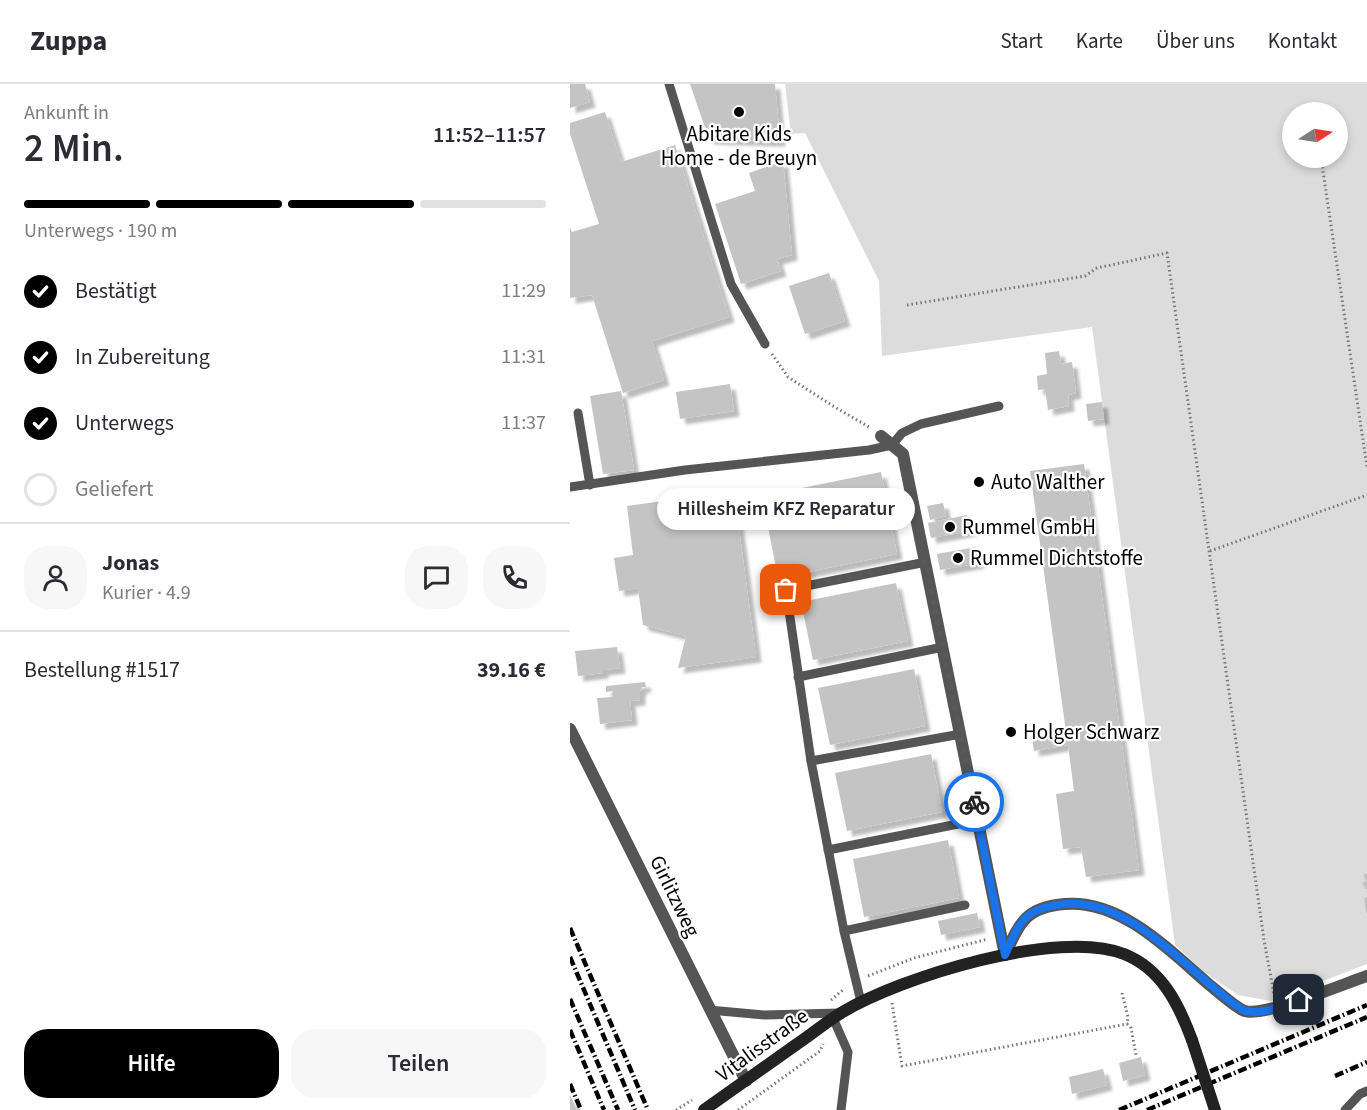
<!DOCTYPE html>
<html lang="de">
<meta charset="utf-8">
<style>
body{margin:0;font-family:"Source Sans 3",sans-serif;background:#f7f7f7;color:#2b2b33;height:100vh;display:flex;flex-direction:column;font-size:22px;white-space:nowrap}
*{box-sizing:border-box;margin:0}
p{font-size:20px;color:#7c7c81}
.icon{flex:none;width:33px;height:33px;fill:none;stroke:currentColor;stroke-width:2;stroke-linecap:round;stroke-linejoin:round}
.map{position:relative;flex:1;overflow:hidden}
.side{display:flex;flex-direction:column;background:#fff;width:570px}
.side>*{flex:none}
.needle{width:39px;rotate:78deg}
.fabs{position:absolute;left:712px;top:18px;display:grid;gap:12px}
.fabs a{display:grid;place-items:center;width:66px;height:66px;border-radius:50%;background:#fff;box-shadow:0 3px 9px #0003;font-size:30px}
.pin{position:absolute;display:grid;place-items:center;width:51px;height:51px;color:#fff;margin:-26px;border-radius:12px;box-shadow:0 3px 9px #0006}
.courier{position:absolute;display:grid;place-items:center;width:60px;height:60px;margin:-30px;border:4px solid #1a73e8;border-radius:50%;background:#fff;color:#222;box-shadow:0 2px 8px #0007}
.bubble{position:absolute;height:42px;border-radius:21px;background:#fff;box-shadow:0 3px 9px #0003;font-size:20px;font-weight:600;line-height:42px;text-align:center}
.head em{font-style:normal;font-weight:600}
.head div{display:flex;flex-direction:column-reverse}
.head{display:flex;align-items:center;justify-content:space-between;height:102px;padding:0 24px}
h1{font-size:39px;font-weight:600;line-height:45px}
.bar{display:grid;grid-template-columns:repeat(4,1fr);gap:9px 6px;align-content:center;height:72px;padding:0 24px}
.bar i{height:8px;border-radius:4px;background:#e1e1e2}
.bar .on{background:#000}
.bar p{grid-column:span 4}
.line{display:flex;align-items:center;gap:15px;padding:0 24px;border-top:2px solid #e1e1e2}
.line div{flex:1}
.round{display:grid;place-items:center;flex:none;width:63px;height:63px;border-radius:24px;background:#f7f7f7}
ol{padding:0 24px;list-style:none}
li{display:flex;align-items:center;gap:18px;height:66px}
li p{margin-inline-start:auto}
li .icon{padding:6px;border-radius:50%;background:#000;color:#fff;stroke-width:4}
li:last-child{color:#7c7c81}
li i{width:33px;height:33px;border:3px solid #e1e1e2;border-radius:50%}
.button{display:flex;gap:12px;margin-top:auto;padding:12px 24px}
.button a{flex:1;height:69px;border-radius:24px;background:#000;color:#fff;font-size:24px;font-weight:600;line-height:69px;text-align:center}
.button a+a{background:#f7f7f7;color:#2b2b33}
header{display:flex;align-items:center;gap:36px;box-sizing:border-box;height:84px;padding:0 30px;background:#fff;border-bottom:2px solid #e1e1e2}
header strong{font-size:28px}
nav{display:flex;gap:33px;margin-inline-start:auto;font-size:21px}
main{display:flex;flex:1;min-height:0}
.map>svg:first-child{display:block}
.green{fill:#dcdcdc;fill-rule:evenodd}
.building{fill:#c4c4c4;filter:url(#shadow)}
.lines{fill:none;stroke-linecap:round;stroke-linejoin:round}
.path{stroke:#777;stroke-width:3;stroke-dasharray:1.5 3;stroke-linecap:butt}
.lane{stroke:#555;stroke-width:9}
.street{stroke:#555;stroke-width:12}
.secondary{stroke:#222;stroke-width:12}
.rail{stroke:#000;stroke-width:4.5;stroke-dasharray:9 3 1.5 3;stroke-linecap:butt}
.secondary-bridge{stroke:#222;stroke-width:12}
.done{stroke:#595959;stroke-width:6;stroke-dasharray:0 10.8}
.route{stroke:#1a73e8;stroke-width:8}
.poi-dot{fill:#000;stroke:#fff;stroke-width:2}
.labels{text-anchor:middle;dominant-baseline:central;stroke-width:4.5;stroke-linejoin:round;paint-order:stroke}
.poi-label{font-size:21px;fill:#000;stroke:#fff;text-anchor:start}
.street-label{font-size:21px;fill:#000;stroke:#fff}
</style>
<header>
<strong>Zuppa</strong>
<nav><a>Start</a><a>Karte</a><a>Über uns</a><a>Kontakt</a></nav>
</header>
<main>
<section class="side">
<div class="head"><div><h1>2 Min.</h1><p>Ankunft in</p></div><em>11:52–11:57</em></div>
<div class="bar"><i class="on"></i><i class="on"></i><i class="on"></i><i></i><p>Unterwegs · 190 m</p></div>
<ol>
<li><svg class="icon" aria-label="check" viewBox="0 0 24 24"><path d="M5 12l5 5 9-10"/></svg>Bestätigt<p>11:29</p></li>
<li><svg class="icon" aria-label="check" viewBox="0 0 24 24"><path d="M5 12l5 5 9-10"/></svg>In Zubereitung<p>11:31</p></li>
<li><svg class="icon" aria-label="check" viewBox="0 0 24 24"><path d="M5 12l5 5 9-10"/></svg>Unterwegs<p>11:37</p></li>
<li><i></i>Geliefert</li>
</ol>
<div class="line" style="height:108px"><a class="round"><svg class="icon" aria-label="person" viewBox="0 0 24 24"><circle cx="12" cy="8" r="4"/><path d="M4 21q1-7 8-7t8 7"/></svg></a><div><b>Jonas</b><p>Kurier · 4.9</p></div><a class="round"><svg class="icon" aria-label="chat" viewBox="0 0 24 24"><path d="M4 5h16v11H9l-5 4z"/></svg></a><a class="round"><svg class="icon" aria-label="phone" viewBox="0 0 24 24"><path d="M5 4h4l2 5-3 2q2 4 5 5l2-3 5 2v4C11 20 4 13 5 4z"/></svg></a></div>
<div class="line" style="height:78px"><div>Bestellung #1517</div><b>39.16 €</b></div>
<div class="button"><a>Hilfe</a><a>Teilen</a></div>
</section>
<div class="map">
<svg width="797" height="1026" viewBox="0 0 797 1026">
<defs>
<filter id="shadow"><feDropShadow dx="5.5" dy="5.5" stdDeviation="1.5" flood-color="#0004"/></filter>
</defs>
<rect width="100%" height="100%" fill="#fff"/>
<!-- green -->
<path class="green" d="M215,0H797V880L701,917L668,911L634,888L605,861L522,243L312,272L309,197L235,49L221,50ZM723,28H768V74H723Z"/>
<!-- building -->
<g class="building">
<path d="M0,0H15L20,18L0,24Z"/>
<path d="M120,0H205L210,57L139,55Z"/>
<path d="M35,28L51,78L105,61L159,233L82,257L94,296L53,309L22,211L0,214V144L2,148L29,140L0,50V39Z"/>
<path d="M213,77L222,171L207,175L211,187L171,200L145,120L185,107L179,89Z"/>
<path d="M259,189L275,237L235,250L219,202Z"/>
<path d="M489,267L491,280L502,278L506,309L498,311L499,322L478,326L475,305L468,306L467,292L477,290L475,269Z"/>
<path d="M160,300L164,327L110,335L106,308Z"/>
<path d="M51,307L64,386L33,390L20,312Z"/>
<path d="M532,318L534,335L518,337L516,320Z"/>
<path d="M514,380L569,786L516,793L511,763L493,765L486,710L504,707L498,661L464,667L462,652L496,648L460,387Z"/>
<path d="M311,388L327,470L208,494L192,412Z"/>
<path d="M164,407L186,573L108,584L116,552L73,541L68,504L49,507L44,474L63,471L57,422Z"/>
<path d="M373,419L376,432L360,436L357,422Z"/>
<path d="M397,431L400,447L361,454L358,439Z"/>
<path d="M406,463L409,479L370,486L367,470Z"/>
<path d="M326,499L338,557L243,576L231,518Z"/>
<path d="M47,563L50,584L33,586V589L8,592L5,567Z"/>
<path d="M344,585L355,642L260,661L248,604Z"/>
<path d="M75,598L76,603H72L70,607V616L60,617L62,636L30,640L27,614L43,613V607L36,608V602Z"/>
<path d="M361,670L372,728L277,747L265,689Z"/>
<path d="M378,756L389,814L294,833L283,775Z"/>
<path d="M797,789V805H795L792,799L796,797L793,791Z"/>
<path d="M797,813V828L796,829L794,814Z"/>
<path d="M407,829L410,843L371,851L368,837Z"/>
<path d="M571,973L575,991L553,997L549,979Z"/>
<path d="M533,985L537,1001L502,1010L499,993Z"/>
<path d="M0,1011L7,1026H0Z"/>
</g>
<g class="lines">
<!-- path -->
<g class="path">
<path d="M751,74L797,383"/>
<path d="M337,221L515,192L527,184L597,169L694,856L704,910"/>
<path d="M202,270L218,293L263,322L299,343"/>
<path d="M640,467L797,411"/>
<path d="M298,892L344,874L418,855"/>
<path d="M552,909L558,933L557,940"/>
<path d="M261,916L274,905"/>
<path d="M322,919L332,982L557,940L561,944L566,971"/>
<path d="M106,1026L122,1016"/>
<path d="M168,1026L250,967L253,960"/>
</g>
<!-- lane -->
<g class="lane">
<path d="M99,0L161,200L195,260"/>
<path d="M8,329L20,401"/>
<path d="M0,403L115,386L299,366L322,361L332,349L351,340L429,322"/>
<path d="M356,478L216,506L241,677L274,847L395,821"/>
<path d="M228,593L373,563"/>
<path d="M241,677L391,650"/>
<path d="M258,766L408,736"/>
<path d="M274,847L291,918"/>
<path d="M139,926L195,931L269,929"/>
<path d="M263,934L278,968L271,1026"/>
<path d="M775,1026L790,1010L797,1007"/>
</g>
<!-- street -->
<g class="street">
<path d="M311,352L333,370L435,871"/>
<path d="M0,645L176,997"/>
<path d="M435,871C450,838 456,823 495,820C552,815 602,869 642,903C650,909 666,924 675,927C695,933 773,900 797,892"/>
</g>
<!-- secondary -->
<path class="secondary" d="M134,1026C165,1004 196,982 227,960C242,950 256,938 271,929C330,893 489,844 554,870C592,885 609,921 622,956"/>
<!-- rail -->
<g class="rail">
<path d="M0,844L78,1026"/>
<path d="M0,873L65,1026"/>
<path d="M0,915L48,1026"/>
<path d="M0,946L34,1026"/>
<path d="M765,992L797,978"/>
<path d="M0,1000L11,1026"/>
<path d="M549,1026L797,921"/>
<path d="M577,1026L797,933"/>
</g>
<!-- secondary-bridge -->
<path class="secondary-bridge" d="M622,956L645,1026"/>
</g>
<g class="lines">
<!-- done -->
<path class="done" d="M216,506L356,478L404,718"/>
<!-- route -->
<path class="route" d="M404,718L435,871C450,837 455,823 496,820C552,815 603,870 643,903C650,909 668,925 676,927C694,931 713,921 729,916"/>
</g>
<!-- markers -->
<g class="poi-dot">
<circle cx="169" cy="28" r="6"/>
<circle cx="409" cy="398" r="6"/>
<circle cx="380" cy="443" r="6"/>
<circle cx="388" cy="474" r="6"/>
<circle cx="441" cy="648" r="6"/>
</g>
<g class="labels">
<!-- poi labels -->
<g class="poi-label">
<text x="169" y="50" text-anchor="middle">Abitare Kids<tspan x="169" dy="24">Home - de Breuyn</tspan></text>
<text x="421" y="398">Auto Walther</text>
<text x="392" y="443">Rummel GmbH</text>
<text x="400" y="474">Rummel Dichtstoffe</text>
<text x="453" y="648">Holger Schwarz</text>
</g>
<!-- street labels -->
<g class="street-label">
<text transform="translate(105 812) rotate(64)">Girlitzweg</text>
<text transform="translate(192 961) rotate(-36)">Vitalisstraße</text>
</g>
</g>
</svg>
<div class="fabs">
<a><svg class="needle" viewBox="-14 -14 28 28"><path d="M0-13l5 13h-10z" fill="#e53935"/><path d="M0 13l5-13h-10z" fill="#7c7c81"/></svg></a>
</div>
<div class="pin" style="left:216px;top:506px;background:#ea580c"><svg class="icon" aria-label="bag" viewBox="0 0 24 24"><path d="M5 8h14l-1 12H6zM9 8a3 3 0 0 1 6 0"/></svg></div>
<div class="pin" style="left:729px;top:916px;background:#1f2937"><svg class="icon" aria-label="home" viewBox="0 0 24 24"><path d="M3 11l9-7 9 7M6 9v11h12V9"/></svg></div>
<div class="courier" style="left:404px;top:718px"><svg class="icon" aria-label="bike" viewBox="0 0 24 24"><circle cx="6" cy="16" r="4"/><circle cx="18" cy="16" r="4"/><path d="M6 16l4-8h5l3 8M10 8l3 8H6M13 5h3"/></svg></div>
<div class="bubble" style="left:87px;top:404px;width:258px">Hillesheim KFZ Reparatur</div>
</div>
</main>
